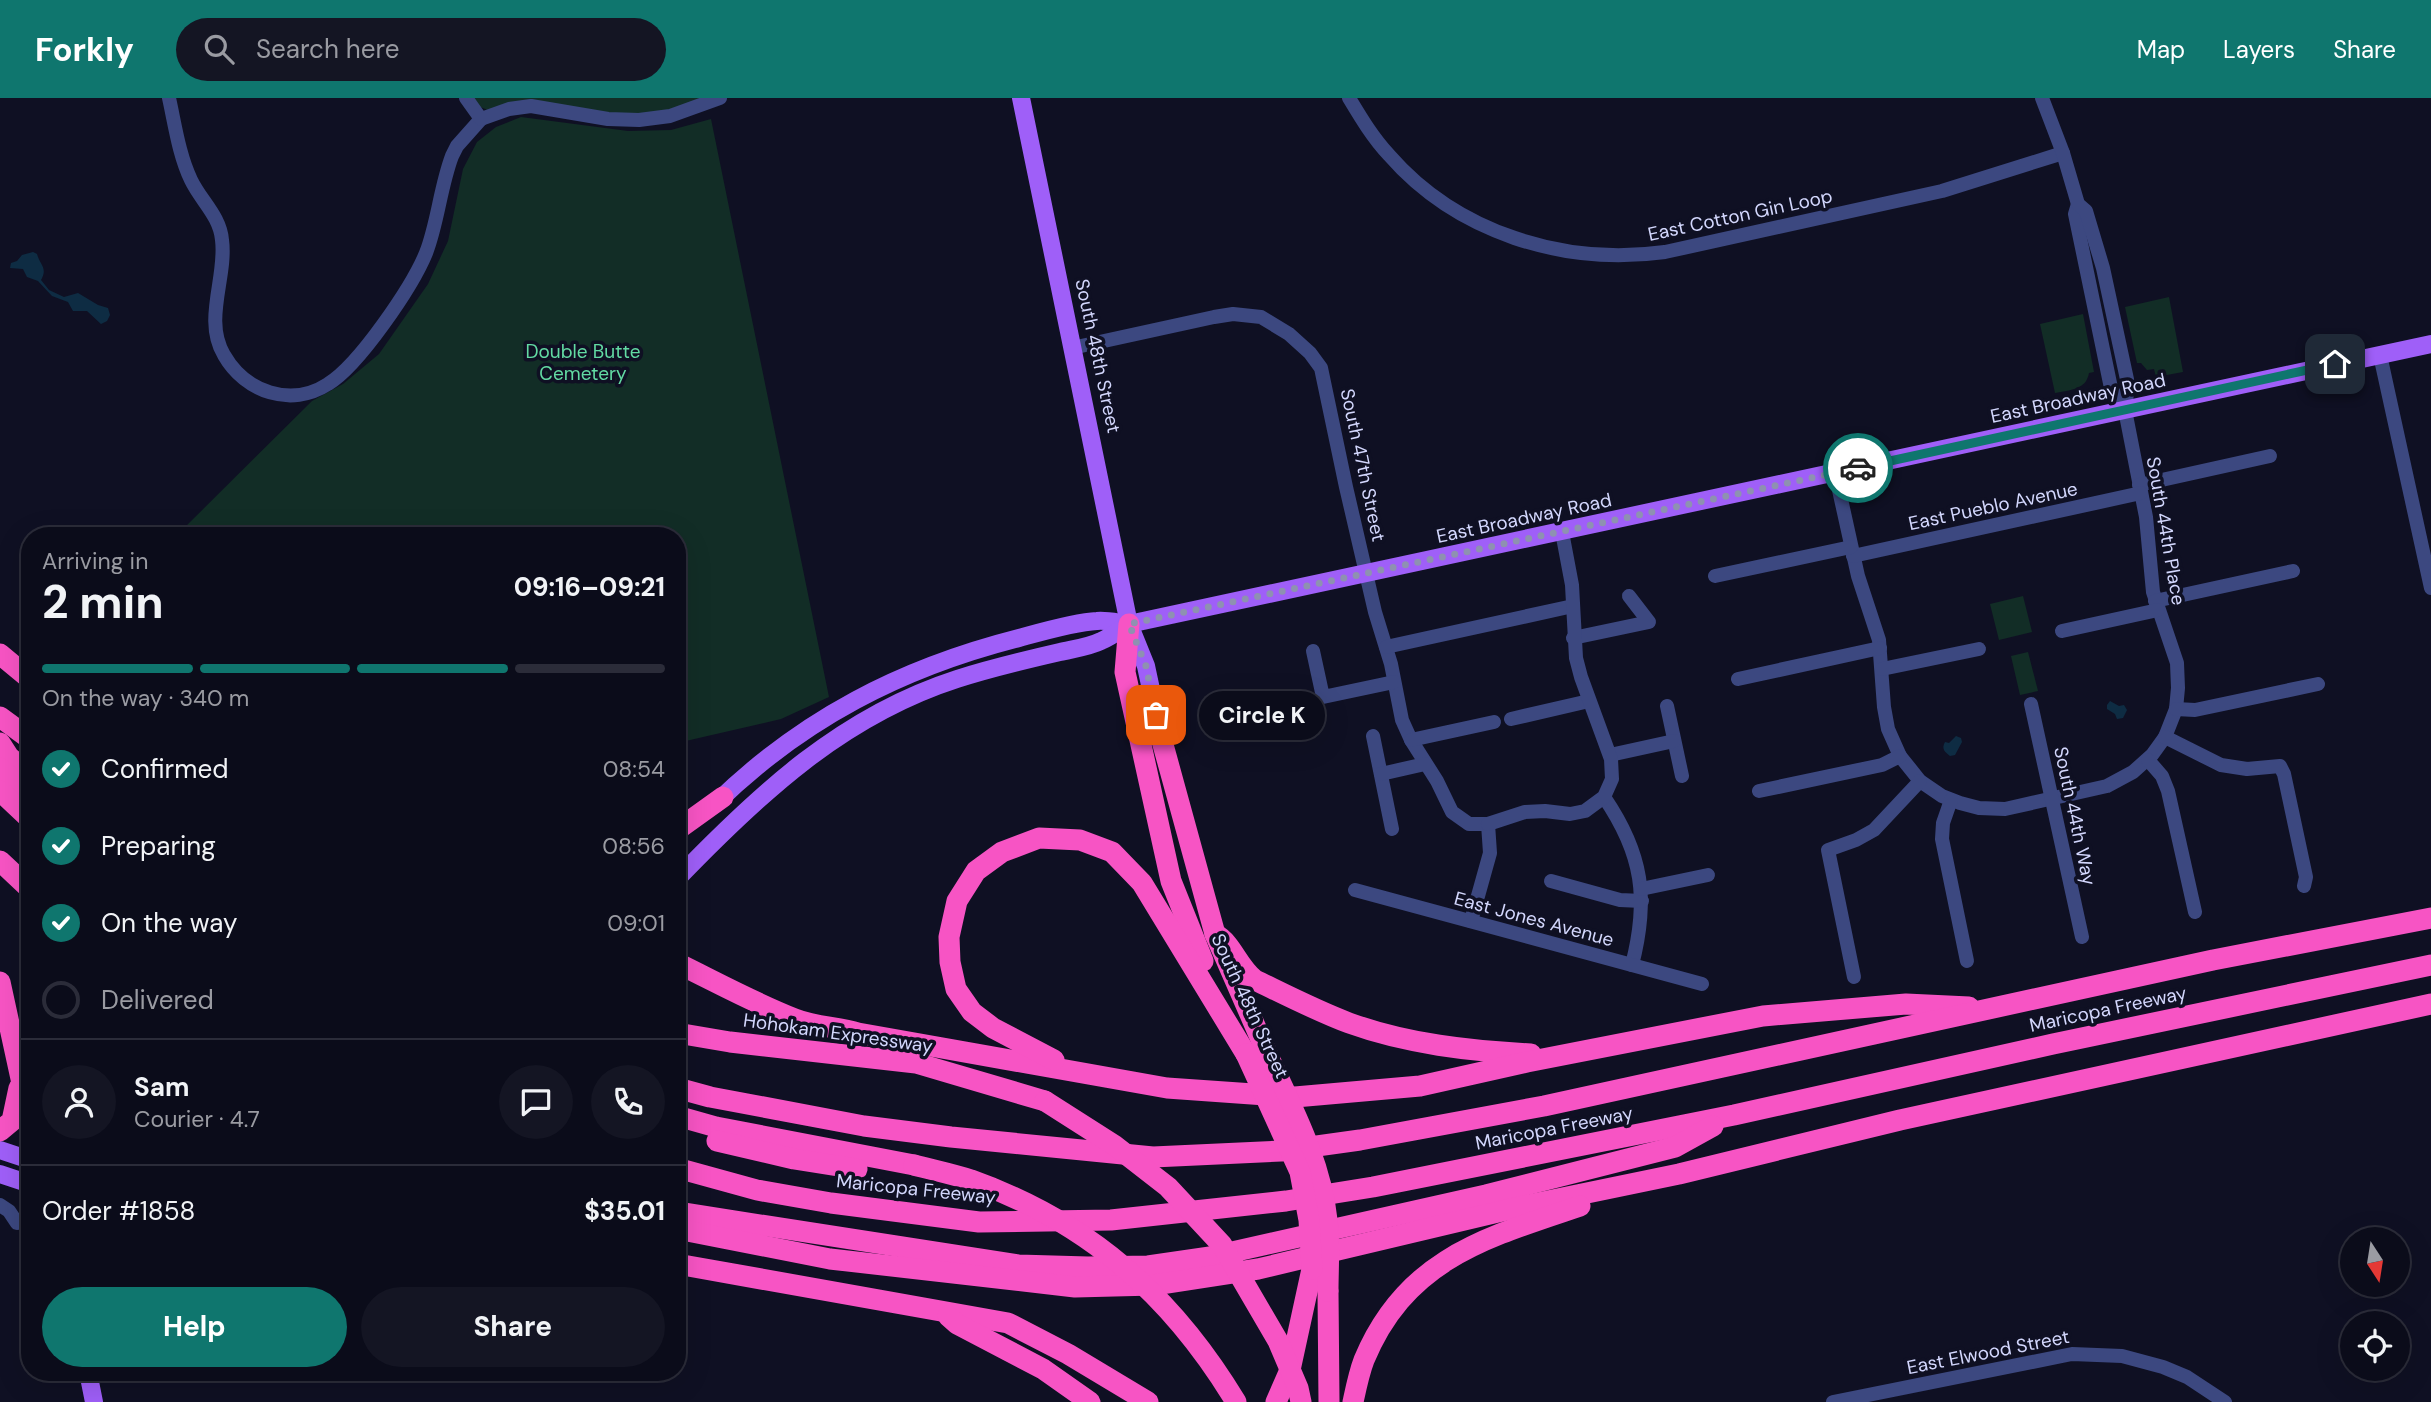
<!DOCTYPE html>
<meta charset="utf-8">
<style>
body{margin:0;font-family:"DM Sans",sans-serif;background:#141523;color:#f1f3f6;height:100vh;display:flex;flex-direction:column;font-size:26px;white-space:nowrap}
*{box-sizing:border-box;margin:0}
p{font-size:23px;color:#9a9ba2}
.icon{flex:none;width:38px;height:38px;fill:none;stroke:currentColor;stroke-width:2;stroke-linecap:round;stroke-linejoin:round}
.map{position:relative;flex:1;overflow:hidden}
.panel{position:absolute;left:21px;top:429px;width:665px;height:854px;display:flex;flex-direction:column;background:#0b0c1a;border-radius:28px;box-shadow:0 7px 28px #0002,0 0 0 2px #2b2c39}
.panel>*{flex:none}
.needle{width:46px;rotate:168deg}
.controls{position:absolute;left:2340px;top:1129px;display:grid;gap:14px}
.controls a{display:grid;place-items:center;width:70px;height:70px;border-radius:50%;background:#0b0c1a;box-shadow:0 7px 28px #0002,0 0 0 2px #2b2c39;font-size:35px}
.pin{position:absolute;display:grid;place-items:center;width:60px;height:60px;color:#fff;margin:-30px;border-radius:14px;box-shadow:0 4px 10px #0006}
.courier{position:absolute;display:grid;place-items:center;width:70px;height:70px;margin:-35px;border:5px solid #0f766e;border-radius:50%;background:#fff;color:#222;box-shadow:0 2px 9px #0007}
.bubble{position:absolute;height:49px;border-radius:24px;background:#0b0c1a;box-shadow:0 7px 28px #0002,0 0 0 2px #2b2c39;font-size:23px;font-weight:700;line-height:49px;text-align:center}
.headline em{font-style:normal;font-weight:700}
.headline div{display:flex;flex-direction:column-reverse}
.headline{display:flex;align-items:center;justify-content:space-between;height:119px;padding:0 21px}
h1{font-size:46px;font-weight:700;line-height:52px}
.bar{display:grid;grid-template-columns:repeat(4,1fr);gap:10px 7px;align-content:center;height:84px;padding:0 21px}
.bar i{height:9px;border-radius:5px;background:#2b2c39}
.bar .current{background:#0f766e}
.bar p{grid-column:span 4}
.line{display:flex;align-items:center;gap:18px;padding:0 21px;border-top:2px solid #2b2c39}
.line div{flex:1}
.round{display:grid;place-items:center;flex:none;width:74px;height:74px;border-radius:37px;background:#141523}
ol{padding:0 21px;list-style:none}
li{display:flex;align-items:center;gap:21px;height:77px}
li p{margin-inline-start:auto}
li .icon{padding:7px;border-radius:50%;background:#0f766e;color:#fff;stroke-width:4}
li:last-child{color:#9a9ba2}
li i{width:38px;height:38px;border:4px solid #2b2c39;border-radius:50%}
.primary-button{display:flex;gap:14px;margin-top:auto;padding:14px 21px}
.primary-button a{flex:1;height:80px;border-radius:42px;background:#0f766e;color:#fff;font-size:28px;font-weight:700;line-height:80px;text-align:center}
.primary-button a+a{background:#141523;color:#f1f3f6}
header{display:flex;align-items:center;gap:42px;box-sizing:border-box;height:98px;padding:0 35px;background:#0f766e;color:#fff}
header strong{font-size:33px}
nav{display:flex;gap:38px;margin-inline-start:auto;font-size:24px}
.search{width:490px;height:63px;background:#141523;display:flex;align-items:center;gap:18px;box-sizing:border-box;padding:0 24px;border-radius:38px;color:#9a9ba2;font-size:26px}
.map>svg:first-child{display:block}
.green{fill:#122d26}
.water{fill:#0e2c43}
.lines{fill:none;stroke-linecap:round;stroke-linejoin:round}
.minor{stroke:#3c4880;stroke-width:14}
.major{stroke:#9f5ff8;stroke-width:18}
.highway{stroke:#f754c4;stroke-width:21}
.highway-bridge{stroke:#f754c4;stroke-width:21}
.done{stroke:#8e91b1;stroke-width:7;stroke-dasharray:0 12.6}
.route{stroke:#0f766e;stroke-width:9}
.labels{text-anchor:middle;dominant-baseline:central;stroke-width:7;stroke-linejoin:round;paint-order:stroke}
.street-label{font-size:19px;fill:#d3d7fd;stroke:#0f1023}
.park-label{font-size:19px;fill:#62daa3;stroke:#0f1023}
</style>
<header>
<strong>Forkly</strong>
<div class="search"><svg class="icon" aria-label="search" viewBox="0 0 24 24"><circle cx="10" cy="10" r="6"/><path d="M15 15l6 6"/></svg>Search here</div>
<nav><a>Map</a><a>Layers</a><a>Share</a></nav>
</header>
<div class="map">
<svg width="2431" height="1304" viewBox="0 0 2431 1304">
<rect width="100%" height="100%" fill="#0f1023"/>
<!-- green -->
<g class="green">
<path d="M473,0H705L670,12L652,16L488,12L480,9Z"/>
<path d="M521,19L628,33L671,32L711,21L829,599L781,621L677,645V438L177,437L312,303L343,286L379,256L428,186L448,143L463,71L477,44L496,29Z"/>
<path d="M2169,199L2183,274L2156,279L2154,271L2147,272L2141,265H2137L2125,209Z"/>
<path d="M2083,216L2094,274L2089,275C2086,292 2070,292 2055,295L2040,226Z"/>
<path d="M2023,498L2032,534L1999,542L1990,506Z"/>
<path d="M2028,554L2038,593L2020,597L2011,558Z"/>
</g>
<!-- water -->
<g class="water">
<path d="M33,154L37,156C40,167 48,170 41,182L49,192L64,199L78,195L98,207L108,210L110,217L107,223L101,226L87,213H73L68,204L52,198L38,183L27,179L23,171L10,170L11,165L17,163L22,157Z"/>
<path d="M2110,603L2119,608L2124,607L2127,612L2123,620L2117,621L2115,616L2107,611V607Z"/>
<path d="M1956,638L1961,640L1962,644L1955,657L1950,658C1945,654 1941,651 1945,644L1949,645Z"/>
</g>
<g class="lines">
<!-- minor -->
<g class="minor">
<path d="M169,0C175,27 179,57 191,82C201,103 220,118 222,142C227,179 203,222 224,257C245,294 291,310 328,286C359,267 412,189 426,155C438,124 440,90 452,58L457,48L481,21"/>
<path d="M466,0L481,21L509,11L531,8L608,21L639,22L670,18L720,0"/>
<path d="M1349,0C1361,20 1373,40 1389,57C1457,135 1564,168 1665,154L1942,93L2063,55"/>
<path d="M2078,106L2075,116L2111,290L2125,312"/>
<path d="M1072,250L1214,219L1233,216L1261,219L1289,236L1310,255L1321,270L1346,389L1375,514L1391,566L1402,622L1411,642L1437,683L1452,714L1469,726H1488L1490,755L1471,823"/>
<path d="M2380,257L2431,490"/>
<path d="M1835,374L1858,478L1879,542L1884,609L1888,631L1900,658L1920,683L1942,698L1960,705L1979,710L2005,711L2107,688L2133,674L2152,657L2165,639L2176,611L2178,590L2177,565L2153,494L2146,419L2125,312L2128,286L2103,170L2086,113L2078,106L2063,55L2042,0"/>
<path d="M2139,387L2270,358"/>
<path d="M1853,458L2141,395"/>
<path d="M1715,478L1851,449"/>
<path d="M2155,503L2293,473"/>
<path d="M2062,533L2158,512"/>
<path d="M1573,540L1649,524L1629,498"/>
<path d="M1386,549L1573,508"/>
<path d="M1313,553L1323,599L1394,584"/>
<path d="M1882,571L1979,551"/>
<path d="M1738,581L1880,550"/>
<path d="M2031,606L2082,839"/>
<path d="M1667,608L1682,678"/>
<path d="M2176,611L2195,612L2318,586"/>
<path d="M1511,621L1589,603"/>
<path d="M1373,638L1392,731"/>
<path d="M2165,639L2221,667L2247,671L2280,668L2284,676L2306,779L2304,788"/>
<path d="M1411,642L1494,624"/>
<path d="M1610,657L1674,643"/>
<path d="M2148,662L2162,678L2168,693L2195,814"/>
<path d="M1381,676L1425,666"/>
<path d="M1759,693L1882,667L1900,658"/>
<path d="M1604,699C1643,756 1649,801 1632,867"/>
<path d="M1951,702L1943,725L1942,741L1967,863"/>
<path d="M1488,726L1525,714L1545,713L1570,716L1585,713L1604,699L1612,681L1611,661L1581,579L1576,560L1572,487L1562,434"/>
<path d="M1551,783L1620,802L1642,803"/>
<path d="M1641,791L1708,777"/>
<path d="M1355,792L1702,886"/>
<path d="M1854,879L1828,752L1856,742L1874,732L1920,683"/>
<path d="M0,1107L9,1113L17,1125"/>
<path d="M1833,1304L2072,1256L2122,1258L2163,1269L2187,1279L2225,1304"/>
</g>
<!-- major -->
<g class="major">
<path d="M1021,0L1129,526L1146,568L1162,643"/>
<path d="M715,706C802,621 901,570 1019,540C1041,534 1075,524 1097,523C1107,522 1119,525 1129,526L2431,246"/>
<path d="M677,781C759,696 842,618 957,581C991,570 1025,562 1060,554C1073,551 1089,549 1101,543C1111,539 1120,532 1129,526"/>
<path d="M0,1052L30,1062"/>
<path d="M0,1076L30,1086"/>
<path d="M88,1274L94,1304"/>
</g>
<!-- highway -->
<g class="highway">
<path d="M1129,526L1125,574L1171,783L1203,863"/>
<path d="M0,556L30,581"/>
<path d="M0,619L30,641"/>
<path d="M1162,643L1215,836L1266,953"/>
<path d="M0,645L9,659L30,676"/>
<path d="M0,670L30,698"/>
<path d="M0,693L30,721"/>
<path d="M677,732L723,699"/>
<path d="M0,763L30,791"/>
<path d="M1215,836C1233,846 1237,868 1255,882C1286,897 1317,913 1349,925C1407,946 1470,953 1531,956"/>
<path d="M677,865C716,884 754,905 795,921C815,929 838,929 858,935L1167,990L1295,999L1420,988L1527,964L1763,918L1906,906L1969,909"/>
<path d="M0,884L30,1022"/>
<path d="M677,935L730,944L916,965L1045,1003"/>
<path d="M1054,962L993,930L972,914L956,891L950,864L949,839L957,803L976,773L1002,754L1039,740L1080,742L1112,754L1142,785L1246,956"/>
<path d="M677,990L710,999L864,1028L951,1039L1153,1059L1281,1053L1360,1042L1544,1008L2213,862L2431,820"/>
<path d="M677,1018L716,1029L914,1067"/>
<path d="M0,1033L12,1023L19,990"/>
<path d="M717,1043L794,1061L857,1071"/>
<path d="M677,1070L757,1092L831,1105L979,1124L1111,1122L1286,1103L1373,1089L1734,1017L2053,946L2431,867"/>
<path d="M677,1114L1018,1167L1088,1169L1148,1168L1210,1159L1486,1097L1675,1049L1713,1028"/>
<path d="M677,1131L830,1161L1075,1189L1154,1187L1258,1171L1519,1109L1679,1076L1900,1022L2431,906"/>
<path d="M677,1166L1008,1225L1068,1256L1148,1304"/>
<path d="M1328,1193L1329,1304"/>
<path d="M948,1218L957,1226L1043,1271L1090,1304"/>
<path d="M1276,1304L1290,1272L1312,1171"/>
<path d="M1353,1304C1356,1290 1359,1275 1364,1262C1406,1161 1485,1140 1580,1108"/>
</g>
<!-- highway-bridge -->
<g class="highway-bridge">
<path d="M1266,953C1290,1006 1321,1062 1327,1122C1330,1145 1328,1170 1328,1193"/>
<path d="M1246,956L1300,1074L1309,1122L1312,1171"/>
<path d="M1045,1003L1114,1047L1168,1089L1222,1147L1278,1243L1298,1290L1301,1304"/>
<path d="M914,1067C933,1072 952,1076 971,1082C1089,1124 1172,1198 1236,1304"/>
</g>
</g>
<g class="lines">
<!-- done -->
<path class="done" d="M1156,617L1146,568L1129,526L1858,370"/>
<!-- route -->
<path class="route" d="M1858,370L2335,266"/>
</g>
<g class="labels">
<!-- street labels -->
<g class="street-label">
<text transform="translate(1740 117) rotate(-12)">East Cotton Gin Loop</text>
<text transform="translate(1098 258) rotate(78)">South 48th Street</text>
<text transform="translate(2078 300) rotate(-12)">East Broadway Road</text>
<text transform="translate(1363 367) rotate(78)">South 47th Street</text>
<text transform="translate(1993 408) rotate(-12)">East Pueblo Avenue</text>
<text transform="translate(1524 420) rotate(-12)">East Broadway Road</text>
<text transform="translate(2166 433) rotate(80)">South 44th Place</text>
<text transform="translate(2075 718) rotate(78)">South 44th Way</text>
<text transform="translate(1534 821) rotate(15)">East Jones Avenue</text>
<text transform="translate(1250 908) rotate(65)">South 48th Street</text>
<text transform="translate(2108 911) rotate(-12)">Maricopa Freeway</text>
<text transform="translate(838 935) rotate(8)">Hohokam Expressway</text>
<text transform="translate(1554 1030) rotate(-11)">Maricopa Freeway</text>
<text transform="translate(916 1091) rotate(6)">Maricopa Freeway</text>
<text transform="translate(1988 1254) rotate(-11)">East Elwood Street</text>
</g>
<!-- park labels -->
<g class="park-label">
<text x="583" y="253">Double Butte<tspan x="583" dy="22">Cemetery</tspan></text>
</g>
</g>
</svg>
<div class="controls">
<a><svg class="needle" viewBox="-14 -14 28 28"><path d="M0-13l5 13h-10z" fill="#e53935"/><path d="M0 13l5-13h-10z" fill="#9a9ba2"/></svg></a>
<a><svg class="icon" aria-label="locate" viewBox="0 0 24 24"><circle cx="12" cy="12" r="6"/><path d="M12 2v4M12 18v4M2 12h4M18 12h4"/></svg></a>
</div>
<div class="pin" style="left:1156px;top:617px;background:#ea580c"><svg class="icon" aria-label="bag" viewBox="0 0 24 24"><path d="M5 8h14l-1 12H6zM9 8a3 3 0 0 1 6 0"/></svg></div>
<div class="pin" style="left:2335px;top:266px;background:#1f2937"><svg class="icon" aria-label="home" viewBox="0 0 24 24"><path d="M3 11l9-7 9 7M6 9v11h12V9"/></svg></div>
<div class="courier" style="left:1858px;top:370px"><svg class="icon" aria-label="car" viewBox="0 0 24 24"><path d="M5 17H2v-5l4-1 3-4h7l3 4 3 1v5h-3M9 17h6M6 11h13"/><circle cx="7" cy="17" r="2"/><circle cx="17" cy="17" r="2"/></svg></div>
<div class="bubble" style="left:1199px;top:593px;width:126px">Circle K</div>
<section class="panel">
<div class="headline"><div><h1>2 min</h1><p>Arriving in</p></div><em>09:16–09:21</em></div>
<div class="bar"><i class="current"></i><i class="current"></i><i class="current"></i><i></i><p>On the way · 340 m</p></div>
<ol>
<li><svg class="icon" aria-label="check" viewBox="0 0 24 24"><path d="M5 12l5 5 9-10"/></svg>Confirmed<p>08:54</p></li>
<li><svg class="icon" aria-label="check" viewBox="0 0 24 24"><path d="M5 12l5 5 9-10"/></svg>Preparing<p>08:56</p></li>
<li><svg class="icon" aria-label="check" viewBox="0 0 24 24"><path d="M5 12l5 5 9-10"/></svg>On the way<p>09:01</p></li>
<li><i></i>Delivered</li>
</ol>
<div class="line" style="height:126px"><a class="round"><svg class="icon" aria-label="person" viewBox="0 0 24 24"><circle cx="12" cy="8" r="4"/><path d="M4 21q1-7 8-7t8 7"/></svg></a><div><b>Sam</b><p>Courier · 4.7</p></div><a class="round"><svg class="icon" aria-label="chat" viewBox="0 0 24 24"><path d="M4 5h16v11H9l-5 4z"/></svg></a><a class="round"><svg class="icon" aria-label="phone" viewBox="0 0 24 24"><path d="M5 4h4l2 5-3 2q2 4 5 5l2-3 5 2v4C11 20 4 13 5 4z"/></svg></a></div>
<div class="line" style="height:91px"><div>Order #1858</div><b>$35.01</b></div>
<div class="primary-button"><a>Help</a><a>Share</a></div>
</section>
</div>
